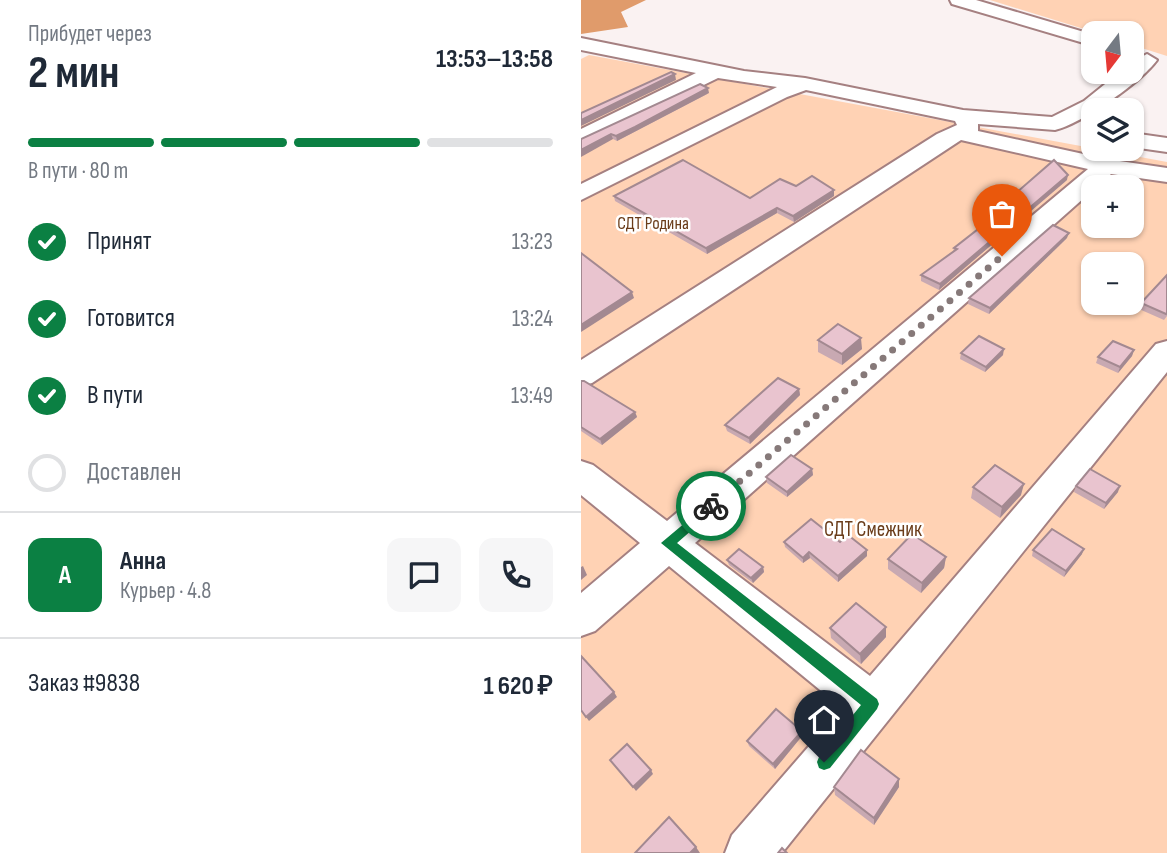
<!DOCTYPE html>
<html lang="ru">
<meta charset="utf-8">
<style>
body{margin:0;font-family:"Sofia Sans Condensed",sans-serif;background:#f6f6f7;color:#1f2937;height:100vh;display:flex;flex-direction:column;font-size:26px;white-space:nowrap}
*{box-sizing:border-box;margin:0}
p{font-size:23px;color:#747a83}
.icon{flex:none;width:38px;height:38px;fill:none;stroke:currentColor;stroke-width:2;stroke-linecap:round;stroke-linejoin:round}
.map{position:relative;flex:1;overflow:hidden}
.side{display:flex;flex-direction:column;background:#fff;width:581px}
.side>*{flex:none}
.needle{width:46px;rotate:196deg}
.buttons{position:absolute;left:500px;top:21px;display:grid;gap:14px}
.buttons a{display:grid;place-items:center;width:63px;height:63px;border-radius:14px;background:#fff;box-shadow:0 2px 5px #0004;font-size:35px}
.pin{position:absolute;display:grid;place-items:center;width:60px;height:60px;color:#fff;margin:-72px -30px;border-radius:50% 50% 50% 0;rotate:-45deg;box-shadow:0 0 7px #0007}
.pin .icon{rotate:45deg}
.courier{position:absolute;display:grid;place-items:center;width:70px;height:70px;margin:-35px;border:5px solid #0b8043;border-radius:50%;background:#fff;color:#222;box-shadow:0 2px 9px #0007}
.overview em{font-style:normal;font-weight:700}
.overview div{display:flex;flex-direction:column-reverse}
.overview{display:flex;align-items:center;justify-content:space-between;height:119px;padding:0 28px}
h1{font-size:46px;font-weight:700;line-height:52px}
.bar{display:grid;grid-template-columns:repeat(4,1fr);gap:10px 7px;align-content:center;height:84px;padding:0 28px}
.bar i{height:9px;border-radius:5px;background:#e0e1e3}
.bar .on{background:#0b8043}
.bar p{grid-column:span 4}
.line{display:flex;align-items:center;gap:18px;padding:0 28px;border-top:2px solid #e0e1e3}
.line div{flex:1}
.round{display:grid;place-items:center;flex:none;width:74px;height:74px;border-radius:14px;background:#f6f6f7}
ol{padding:0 28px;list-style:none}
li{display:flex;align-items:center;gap:21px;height:77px}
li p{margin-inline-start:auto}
li .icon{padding:7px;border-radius:50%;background:#0b8043;color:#fff;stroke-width:4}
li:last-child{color:#747a83}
li i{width:38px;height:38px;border:4px solid #e0e1e3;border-radius:50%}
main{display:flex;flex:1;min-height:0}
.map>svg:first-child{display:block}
.green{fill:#ffd2b4;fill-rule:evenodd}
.forest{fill:#e09b6b}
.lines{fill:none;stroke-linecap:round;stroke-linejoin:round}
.minor-casing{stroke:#a58081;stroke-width:4}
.minor{fill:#fff;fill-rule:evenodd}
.wall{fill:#c8a9b2}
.shaded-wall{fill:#a38991}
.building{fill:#e9c4cf;stroke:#a38991;stroke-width:2}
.route{fill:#0b8043}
.done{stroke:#867979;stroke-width:7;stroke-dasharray:0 12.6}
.labels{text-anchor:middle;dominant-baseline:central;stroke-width:5;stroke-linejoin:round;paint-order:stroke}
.far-park-label{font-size:18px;fill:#6a3c19;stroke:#fff}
.park-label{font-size:21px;fill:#6a3c19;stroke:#fff}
</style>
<main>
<section class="side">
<div class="overview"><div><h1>2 мин</h1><p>Прибудет через</p></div><em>13:53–13:58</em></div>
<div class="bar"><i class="on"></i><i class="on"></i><i class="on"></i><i></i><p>В пути · 80 m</p></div>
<ol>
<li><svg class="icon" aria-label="check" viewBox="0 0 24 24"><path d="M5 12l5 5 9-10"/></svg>Принят<p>13:23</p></li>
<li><svg class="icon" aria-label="check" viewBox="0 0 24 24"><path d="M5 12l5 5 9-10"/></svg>Готовится<p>13:24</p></li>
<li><svg class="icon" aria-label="check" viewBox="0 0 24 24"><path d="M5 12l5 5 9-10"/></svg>В пути<p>13:49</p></li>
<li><i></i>Доставлен</li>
</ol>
<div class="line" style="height:126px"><b class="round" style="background:#0b8043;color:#fff">А</b><div><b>Анна</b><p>Курьер · 4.8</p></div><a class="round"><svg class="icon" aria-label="chat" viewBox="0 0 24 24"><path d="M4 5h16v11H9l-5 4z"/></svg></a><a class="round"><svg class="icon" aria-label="phone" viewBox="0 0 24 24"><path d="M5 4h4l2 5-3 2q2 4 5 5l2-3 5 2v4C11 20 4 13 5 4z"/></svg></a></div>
<div class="line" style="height:91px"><div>Заказ #9838</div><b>1 620 ₽</b></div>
</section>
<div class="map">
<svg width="586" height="853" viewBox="0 0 586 853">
<rect width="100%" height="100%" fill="#faf2f2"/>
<!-- green -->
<g class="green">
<path d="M409,0H586V56L551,45V33H516Z"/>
<path d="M8,55L586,162V853H0V59ZM513,187H551V226H513ZM513,264H551V303H513Z"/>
</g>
<!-- forest -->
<path class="forest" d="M0,0H65L40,12L47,27L0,34Z"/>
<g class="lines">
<defs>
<g id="minor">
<path d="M369,0H395L513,35V46L371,4Z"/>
<path d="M0,38L163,71L224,78L382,110L471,117L503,101L539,72H551V62L566,54L576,60C559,83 500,124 474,130L397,124V131L525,159L586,168V182L530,174L114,543L289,676L575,344L586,341V372L201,853H144L151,835L261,708L88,566L14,631L0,636V593L59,543L0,495V461L12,465L86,521L507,169L380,140L11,383L0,386V360L356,134L376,125L374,121L225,90L206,97L0,200V184L196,87L137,78L0,145V129L115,73L0,50Z"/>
<path d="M551,133L586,138V152L551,147Z"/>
</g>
</defs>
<!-- minor casing -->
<use href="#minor" class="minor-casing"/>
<!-- minor -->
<use href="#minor" class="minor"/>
</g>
<!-- wall -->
<g class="wall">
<path d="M128,93L36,141L32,139H0Z"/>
<path d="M486,180L358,290L340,281V275L372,252L373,248L411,218L412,213Z"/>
<path d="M215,186L253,196L213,222L196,213L126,254L34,201L33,196L169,198Z"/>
<path d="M486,238L408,314L387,304L388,298Z"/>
<path d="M586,275V316L583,320L558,309L560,303Z"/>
<path d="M237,340L281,349L261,365L237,352Z"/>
<path d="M553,350L551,356L537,373L515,363L517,357Z"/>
<path d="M380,353L422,355L404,372L379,359Z"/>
<path d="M0,381L54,412L56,417L21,445L0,431Z"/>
<path d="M218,389L219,395L169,444L146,431L144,425Z"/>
<path d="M231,469L232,475L206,497L186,483L185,477Z"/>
<path d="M495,486L537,492L523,509L493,492Z"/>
<path d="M392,487L440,495L419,518L390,498Z"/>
<path d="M203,542H259L286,556L257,582L229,558L222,563L204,547Z"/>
<path d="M452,550L501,554L483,577L451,556Z"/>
<path d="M365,557L363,568L340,593L307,569V559Z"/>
<path d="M146,560L182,567L183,572L172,583L148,565Z"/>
<path d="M305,627V637L280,664L250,638L249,628Z"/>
<path d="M221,736L194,769L168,746L166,741Z"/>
<path d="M318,779V787L293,825L254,795L253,787Z"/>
</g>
<!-- shaded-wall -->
<g class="shaded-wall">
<path d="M94,74L95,80L0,126V120Z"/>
<path d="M127,88L128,93L36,141L35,136Z"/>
<path d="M30,134L32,139L0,157V150Z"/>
<path d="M487,175L486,180L358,290L359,284Z"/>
<path d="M253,190V196L213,222L212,216Z"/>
<path d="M196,208V213L126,254L125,248Z"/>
<path d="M488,233L486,238L408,314L409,308Z"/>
<path d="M51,292L53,298L0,332V325Z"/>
<path d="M280,338L281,349L261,365V354Z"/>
<path d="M423,349L422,355L404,372L405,367Z"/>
<path d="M553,350L551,356L537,373L539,367Z"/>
<path d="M218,389L219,395L169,444L168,438Z"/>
<path d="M54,412L56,417L21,445L19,439Z"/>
<path d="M231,469L232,475L206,497V492Z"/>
<path d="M443,484L440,495L419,518L421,507Z"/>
<path d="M539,486L537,492L523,509L525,503Z"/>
<path d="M503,549L501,554L483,577L485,571Z"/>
<path d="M286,550V556L257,582V576Z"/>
<path d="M228,552L229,558L222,563V558Z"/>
<path d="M365,557L363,568L340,593L341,583Z"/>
<path d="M2,566L6,575L0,580V567Z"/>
<path d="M182,567L183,572L172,583L170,578Z"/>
<path d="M305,627V637L280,664L279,654Z"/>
<path d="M33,692L36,697L8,721L5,717Z"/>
<path d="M221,731V736L194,769L192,764Z"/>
<path d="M70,770L72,774L55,791L52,787Z"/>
<path d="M318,779V787L293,825V818Z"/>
<path d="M115,847L119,853H109Z"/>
</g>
<!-- building -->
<g class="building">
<path d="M90,72L94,74L0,120V113Z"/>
<path d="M119,84L127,88L54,127L35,136L30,134L0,150V139Z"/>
<path d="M102,160L169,198L199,179L215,186L231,176L253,190L212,216L196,208L125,248L33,196Z"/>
<path d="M473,160L487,175L359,284L340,275L376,249L373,248L415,215L412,213Z"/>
<path d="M472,225L488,233L409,308L388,298Z"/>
<path d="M0,253L51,292L0,325Z"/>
<path d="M586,275V313L585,314L560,303Z"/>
<path d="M257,324L280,338L261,354L237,340Z"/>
<path d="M398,336L423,349L405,367L380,353Z"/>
<path d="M532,341L553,350L539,367L517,357Z"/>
<path d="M197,378L218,389L168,438L144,425Z"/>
<path d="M0,381H3L54,412L19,439L0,427Z"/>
<path d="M210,455L231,469L206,492L185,477Z"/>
<path d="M414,465L443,484L421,507L392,487Z"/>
<path d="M509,469L539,486L525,503L495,486Z"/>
<path d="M230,519L259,542L267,535L286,550L257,576L228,552L222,558L203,542Z"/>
<path d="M471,529L503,549L485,571L452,550Z"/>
<path d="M331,534L365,557L341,583L307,559Z"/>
<path d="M158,549L182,567L170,578L146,560Z"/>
<path d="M275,603L305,627L279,654L249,628Z"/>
<path d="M0,656L33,692L5,717L0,710Z"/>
<path d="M195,709L221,731L192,764L166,741Z"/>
<path d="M46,744L70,770L52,787L29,760Z"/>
<path d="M280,750L318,779L293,818L253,787Z"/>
<path d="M88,817L115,847L109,853H54Z"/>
<path d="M201,848L206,853H197Z"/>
</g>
<!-- route -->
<path class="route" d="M130,501L135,502V509L96,543L296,699L298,704L296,709L249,768L243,770L238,768L236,762L238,757L280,705L80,543Z"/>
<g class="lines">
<!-- done -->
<path class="done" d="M130,506L421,256"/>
</g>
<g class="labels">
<!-- far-park labels -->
<g class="far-park-label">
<text x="72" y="223">СДТ Родина</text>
</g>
<!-- park labels -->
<g class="park-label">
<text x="292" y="529">СДТ Смежник</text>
</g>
</g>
</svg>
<div class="buttons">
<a><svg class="needle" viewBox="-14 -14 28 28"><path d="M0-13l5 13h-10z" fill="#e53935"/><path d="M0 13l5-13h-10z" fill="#747a83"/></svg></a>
<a><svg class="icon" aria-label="layers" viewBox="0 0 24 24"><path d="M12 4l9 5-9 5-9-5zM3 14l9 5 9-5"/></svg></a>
<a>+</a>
<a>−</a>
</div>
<div class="pin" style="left:421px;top:256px;background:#ea580c"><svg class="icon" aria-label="bag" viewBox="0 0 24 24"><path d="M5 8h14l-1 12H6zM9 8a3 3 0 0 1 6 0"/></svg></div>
<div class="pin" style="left:243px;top:762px;background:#1f2937"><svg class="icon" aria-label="home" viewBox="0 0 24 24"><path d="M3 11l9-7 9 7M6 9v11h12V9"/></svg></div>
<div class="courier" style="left:130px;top:506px"><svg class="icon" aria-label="bike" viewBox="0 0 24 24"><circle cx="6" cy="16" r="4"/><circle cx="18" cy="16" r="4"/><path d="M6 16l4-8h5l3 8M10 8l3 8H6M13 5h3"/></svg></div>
</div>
</main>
